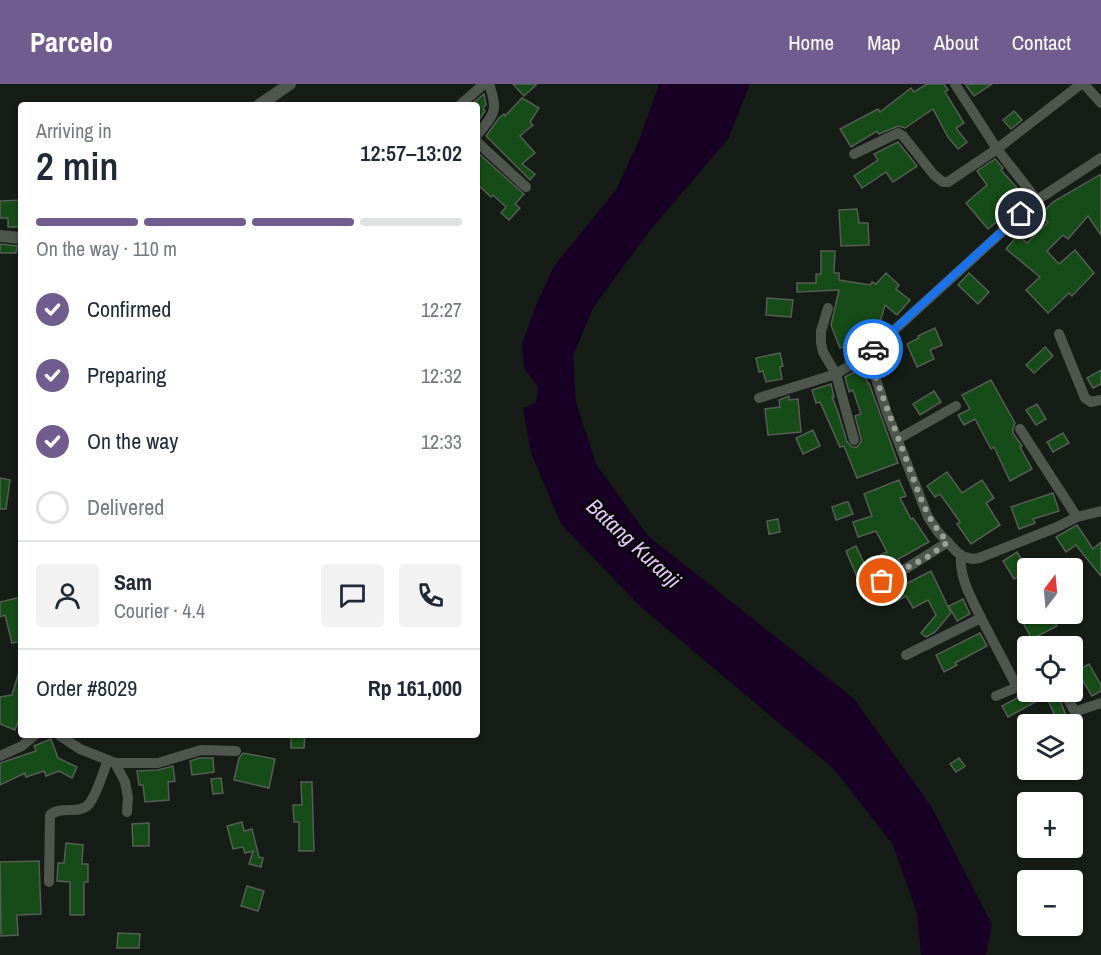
<!DOCTYPE html>
<meta charset="utf-8">
<style>
body{margin:0;font-family:"Archivo Narrow",sans-serif;background:#f2f2f3;color:#1f2937;height:100vh;display:flex;flex-direction:column;font-size:22px;white-space:nowrap}
*{box-sizing:border-box;margin:0}
p{font-size:20px;color:#747a83}
.icon{flex:none;width:33px;height:33px;fill:none;stroke:currentColor;stroke-width:2;stroke-linecap:round;stroke-linejoin:round}
.map{position:relative;flex:1;overflow:hidden}
.sheet{position:absolute;left:18px;top:18px;width:462px;height:636px;display:flex;flex-direction:column;background:#fff;border-radius:6px;box-shadow:0 2px 4px #0004}
.sheet>*{flex:none}
.needle{width:39px;rotate:16deg}
.controls{position:absolute;left:1017px;top:474px;display:grid;gap:12px}
.controls a{display:grid;place-items:center;width:66px;height:66px;border-radius:6px;background:#fff;box-shadow:0 2px 4px #0004;font-size:30px}
.pin{position:absolute;display:grid;place-items:center;width:51px;height:51px;color:#fff;margin:-26px;border:3px solid #fff;border-radius:50%;box-shadow:0 2px 6px #0007}
.courier{position:absolute;display:grid;place-items:center;width:60px;height:60px;margin:-30px;border:4px solid #1a73e8;border-radius:50%;background:#fff;color:#222;box-shadow:0 2px 8px #0007}
.overview em{font-style:normal;font-weight:600}
.overview div{display:flex;flex-direction:column-reverse}
.overview{display:flex;align-items:center;justify-content:space-between;height:102px;padding:0 18px}
h1{font-size:39px;font-weight:600;line-height:45px}
.bar{display:grid;grid-template-columns:repeat(4,1fr);gap:9px 6px;align-content:center;height:72px;padding:0 18px}
.bar i{height:8px;border-radius:4px;background:#e0e1e3}
.bar .selected{background:#715c8f}
.bar p{grid-column:span 4}
.line{display:flex;align-items:center;gap:15px;padding:0 18px;border-top:2px solid #e0e1e3}
.line div{flex:1}
.round{display:grid;place-items:center;flex:none;width:63px;height:63px;border-radius:6px;background:#f2f2f3}
ol{padding:0 18px;list-style:none}
li{display:flex;align-items:center;gap:18px;height:66px}
li p{margin-inline-start:auto}
li .icon{padding:6px;border-radius:50%;background:#715c8f;color:#fff;stroke-width:4}
li:last-child{color:#747a83}
li i{width:33px;height:33px;border:3px solid #e0e1e3;border-radius:50%}
header{display:flex;align-items:center;gap:36px;box-sizing:border-box;height:84px;padding:0 30px;background:#715c8f;color:#fff}
header strong{font-size:28px}
nav{display:flex;gap:33px;margin-inline-start:auto;font-size:21px}
.map>svg:first-child{display:block}
.water{fill:#170024}
.building{fill:#164c17;stroke:#565d55;stroke-width:1.5}
.lines{fill:none;stroke-linecap:round;stroke-linejoin:round}
.minor{stroke:#4e564e;stroke-width:10}
.tertiary{stroke:#4e564e;stroke-width:12}
.done{stroke:#9ba09b;stroke-width:6;stroke-dasharray:0 10.8}
.route{stroke:#1a73e8;stroke-width:8}
.labels{text-anchor:middle;dominant-baseline:central;stroke-width:5;stroke-linejoin:round;paint-order:stroke}
.water-label{font-size:22px;font-style:italic;fill:#e4c5f9;stroke:#050604}
</style>
<header>
<strong>Parcelo</strong>
<nav><a>Home</a><a>Map</a><a>About</a><a>Contact</a></nav>
</header>
<div class="map">
<svg width="1101" height="871" viewBox="0 0 1101 871">
<rect width="100%" height="100%" fill="#161d16"/>
<!-- water -->
<path class="water" d="M659,0H750L728,55L651,145L593,224L573,272L576,318L596,380L648,452L854,615L931,722L992,841L986,871H921L917,829L893,761L835,686L641,523L561,440L531,369L523,324L536,319L538,303L524,284L522,260L536,221L554,182L616,106L640,54Z"/>
<!-- building -->
<g class="building">
<path d="M513,0H537L524,12Z"/>
<path d="M927,0H944L948,6L945,8L964,39L956,44L967,58L958,65L948,53L933,25L905,44L898,42L879,50L877,47L851,63L840,45L878,25L880,28L911,4L914,8Z"/>
<path d="M965,0H992L974,12Z"/>
<path d="M484,10L486,21L483,24L485,27L477,39V21H471Z"/>
<path d="M522,14L539,24L530,38L533,41L520,52L535,69L522,80L535,90L530,96L486,52L499,34L504,30L505,32Z"/>
<path d="M1014,27L1022,36L1011,45L1003,36Z"/>
<path d="M898,58L917,82L893,98L886,88L862,104L854,92L878,76L874,70Z"/>
<path d="M477,68L524,110L515,120L520,124L509,136L501,129L506,123L493,111L491,113L477,100Z"/>
<path d="M995,75L1003,84L1001,86L1024,112L1011,123L1012,125L988,145L966,119L987,101L977,87Z"/>
<path d="M1101,90V151L1088,132L1068,155L1063,151L1047,167L1059,180L1075,166L1094,189L1072,212L1069,209L1048,229L1026,206L1040,193L1006,165L1018,151L1027,159L1048,138L1040,131L1053,118Z"/>
<path d="M21,116V143H8V134H0V117Z"/>
<path d="M857,125L859,139H868L869,161L841,162L839,126Z"/>
<path d="M0,160L17,162L16,169H0Z"/>
<path d="M821,167H835L834,189H839V196L870,201L872,198L876,200L886,189L899,201L896,205L910,216L897,231L885,221L877,249L840,264L831,241L839,206L797,208V199H816V190H821Z"/>
<path d="M969,189L989,208L978,220L958,201Z"/>
<path d="M767,214L793,216L791,233L766,231Z"/>
<path d="M935,244L942,261L930,266L934,275L917,283L907,260L919,254L918,252Z"/>
<path d="M1045,263L1053,272L1034,289L1026,281Z"/>
<path d="M780,269L783,282L780,283L782,295L766,298L763,287L759,288L756,274Z"/>
<path d="M862,284L868,300L869,299L898,379L857,394L844,362L840,363L820,318L816,319L812,306L831,300L834,313H832L838,328L847,358L852,363H857L861,358V355L855,332L861,330L853,306L849,308L845,293Z"/>
<path d="M1101,286V300L1093,304L1087,294Z"/>
<path d="M991,296L1015,339L1013,345V349L1022,362L1020,363L1032,385L1010,397L994,363L991,365L975,335L964,341L958,331L970,325L962,311Z"/>
<path d="M934,307L941,318L920,331L913,320Z"/>
<path d="M789,312V316L798,315L801,348L768,351L765,325L780,323L779,316Z"/>
<path d="M1037,320L1046,335L1036,341L1026,326Z"/>
<path d="M813,346L820,362L803,370L796,354Z"/>
<path d="M1063,349L1069,359L1053,368L1047,358Z"/>
<path d="M947,388L962,409L982,396L994,414L986,419L1000,441L971,460L957,440L960,438L940,410L935,413L927,402Z"/>
<path d="M0,394L10,396L6,425H0Z"/>
<path d="M899,396L906,412L900,414L911,435L913,434L929,458L898,475L900,479L890,485L875,492L873,488L858,495L846,467L856,462L864,479L887,468L876,447L858,453L853,438L872,432L864,410Z"/>
<path d="M1053,409L1059,427L1033,435L1035,439L1019,445L1011,423Z"/>
<path d="M846,418H848L853,430L836,436L832,423Z"/>
<path d="M778,435L780,448L769,450L767,437Z"/>
<path d="M1077,441L1093,465L1101,458V492L1076,461L1066,468L1056,453Z"/>
<path d="M1017,468L1028,487L1014,495L1003,477Z"/>
<path d="M931,487L951,529L935,548L926,553L921,549L936,531L928,516L913,524L906,512L895,518L889,506L884,508L883,505L898,498L900,503Z"/>
<path d="M21,513V557L12,559L5,531L0,533V518Z"/>
<path d="M963,515L970,530L957,537L949,522Z"/>
<path d="M1032,530H1050L1057,542L1032,555L1021,535Z"/>
<path d="M980,549L987,562L955,579L957,581L944,588L936,571Z"/>
<path d="M1089,580L1101,601V607L1092,612L1077,587Z"/>
<path d="M19,588H21V630L15,646L0,640V613L12,611Z"/>
<path d="M1029,608H1057L1068,637L1061,640H1036L1055,632L1046,612L1008,633L1002,622Z"/>
<path d="M291,651H305L304,664H291Z"/>
<path d="M51,655L58,674L77,683L72,694L59,687L46,692L44,687L26,693L25,689L0,701V679L36,667L34,662Z"/>
<path d="M243,669L275,675L269,704L234,696L239,674Z"/>
<path d="M199,674H213L214,688L192,691L190,677Z"/>
<path d="M959,674L965,682L956,688L950,680Z"/>
<path d="M173,682L175,697L168,698L169,716L145,718L143,701H139L137,687L158,686Z"/>
<path d="M221,694L223,709L213,710L211,695Z"/>
<path d="M301,698H312L314,767H299V738H294L293,721H302Z"/>
<path d="M242,738L244,747L252,745L259,773L263,774L261,783L249,780L253,767L245,769L243,763L233,765L227,742Z"/>
<path d="M149,739V762H133L132,740Z"/>
<path d="M66,759L83,761L82,780H88V798H84V831H70V798L57,797L58,779H64Z"/>
<path d="M39,777L41,830L17,831L18,851L1,852L0,778Z"/>
<path d="M247,802L264,807L258,827L241,822Z"/>
<path d="M118,849L140,850L139,864H117Z"/>
</g>
<g class="lines">
<!-- minor -->
<g class="minor">
<path d="M955,0L997,65L1037,116"/>
<path d="M1084,0L1101,19"/>
<path d="M460,21L484,0"/>
<path d="M477,51C494,30 499,28 489,0"/>
<path d="M477,58L526,103"/>
<path d="M854,70L898,49L903,52L934,91L943,98H948L997,65L1081,0"/>
<path d="M828,224L821,247V259L823,268L836,290L854,356"/>
<path d="M1059,250L1085,314L1091,318L1101,316"/>
<path d="M868,270L887,329L928,433L938,448L957,468L964,473L973,475L979,474L1055,444L1077,433L1101,427"/>
<path d="M759,314L836,290L868,270L1037,116L1101,74"/>
<path d="M1020,345L1077,433"/>
<path d="M898,355L956,322"/>
<path d="M961,471C959,494 971,513 981,534"/>
<path d="M871,502L894,492L948,458"/>
<path d="M906,571L981,534L1017,603L1028,600"/>
<path d="M1064,608L1074,626L1077,627L1101,619"/>
<path d="M996,612L1017,603"/>
<path d="M59,651L80,665L115,679L125,698L128,713L127,728"/>
<path d="M0,672L22,662L35,651"/>
<path d="M115,679H158L201,666L236,667"/>
<path d="M49,798L50,731C60,721 80,731 89,720C97,710 103,688 108,676"/>
</g>
<!-- tertiary -->
<g class="tertiary">
<path d="M259,21L290,0"/>
<path d="M0,152L21,154"/>
</g>
</g>
<g class="lines">
<!-- done -->
<path class="done" d="M873,265L868,270C880,307 894,343 908,380C919,409 926,436 948,458L929,472L882,497"/>
<!-- route -->
<path class="route" d="M873,265L1021,130"/>
</g>
<g class="labels">
<!-- water labels -->
<g class="water-label">
<text transform="translate(634 459) rotate(43)">Batang Kuranji</text>
</g>
</g>
</svg>
<div class="controls">
<a><svg class="needle" viewBox="-14 -14 28 28"><path d="M0-13l5 13h-10z" fill="#e53935"/><path d="M0 13l5-13h-10z" fill="#747a83"/></svg></a>
<a><svg class="icon" aria-label="locate" viewBox="0 0 24 24"><circle cx="12" cy="12" r="6"/><path d="M12 2v4M12 18v4M2 12h4M18 12h4"/></svg></a>
<a><svg class="icon" aria-label="layers" viewBox="0 0 24 24"><path d="M12 4l9 5-9 5-9-5zM3 14l9 5 9-5"/></svg></a>
<a>+</a>
<a>−</a>
</div>
<div class="pin" style="left:882px;top:497px;background:#ea580c"><svg class="icon" aria-label="bag" viewBox="0 0 24 24"><path d="M5 8h14l-1 12H6zM9 8a3 3 0 0 1 6 0"/></svg></div>
<div class="pin" style="left:1021px;top:130px;background:#1f2937"><svg class="icon" aria-label="home" viewBox="0 0 24 24"><path d="M3 11l9-7 9 7M6 9v11h12V9"/></svg></div>
<div class="courier" style="left:873px;top:265px"><svg class="icon" aria-label="car" viewBox="0 0 24 24"><path d="M5 17H2v-5l4-1 3-4h7l3 4 3 1v5h-3M9 17h6M6 11h13"/><circle cx="7" cy="17" r="2"/><circle cx="17" cy="17" r="2"/></svg></div>
<section class="sheet">
<div class="overview"><div><h1>2 min</h1><p>Arriving in</p></div><em>12:57–13:02</em></div>
<div class="bar"><i class="selected"></i><i class="selected"></i><i class="selected"></i><i></i><p>On the way · 110 m</p></div>
<ol>
<li><svg class="icon" aria-label="check" viewBox="0 0 24 24"><path d="M5 12l5 5 9-10"/></svg>Confirmed<p>12:27</p></li>
<li><svg class="icon" aria-label="check" viewBox="0 0 24 24"><path d="M5 12l5 5 9-10"/></svg>Preparing<p>12:32</p></li>
<li><svg class="icon" aria-label="check" viewBox="0 0 24 24"><path d="M5 12l5 5 9-10"/></svg>On the way<p>12:33</p></li>
<li><i></i>Delivered</li>
</ol>
<div class="line" style="height:108px"><a class="round"><svg class="icon" aria-label="person" viewBox="0 0 24 24"><circle cx="12" cy="8" r="4"/><path d="M4 21q1-7 8-7t8 7"/></svg></a><div><b>Sam</b><p>Courier · 4.4</p></div><a class="round"><svg class="icon" aria-label="chat" viewBox="0 0 24 24"><path d="M4 5h16v11H9l-5 4z"/></svg></a><a class="round"><svg class="icon" aria-label="phone" viewBox="0 0 24 24"><path d="M5 4h4l2 5-3 2q2 4 5 5l2-3 5 2v4C11 20 4 13 5 4z"/></svg></a></div>
<div class="line" style="height:78px"><div>Order #8029</div><b>Rp 161,000</b></div>
</section>
</div>
